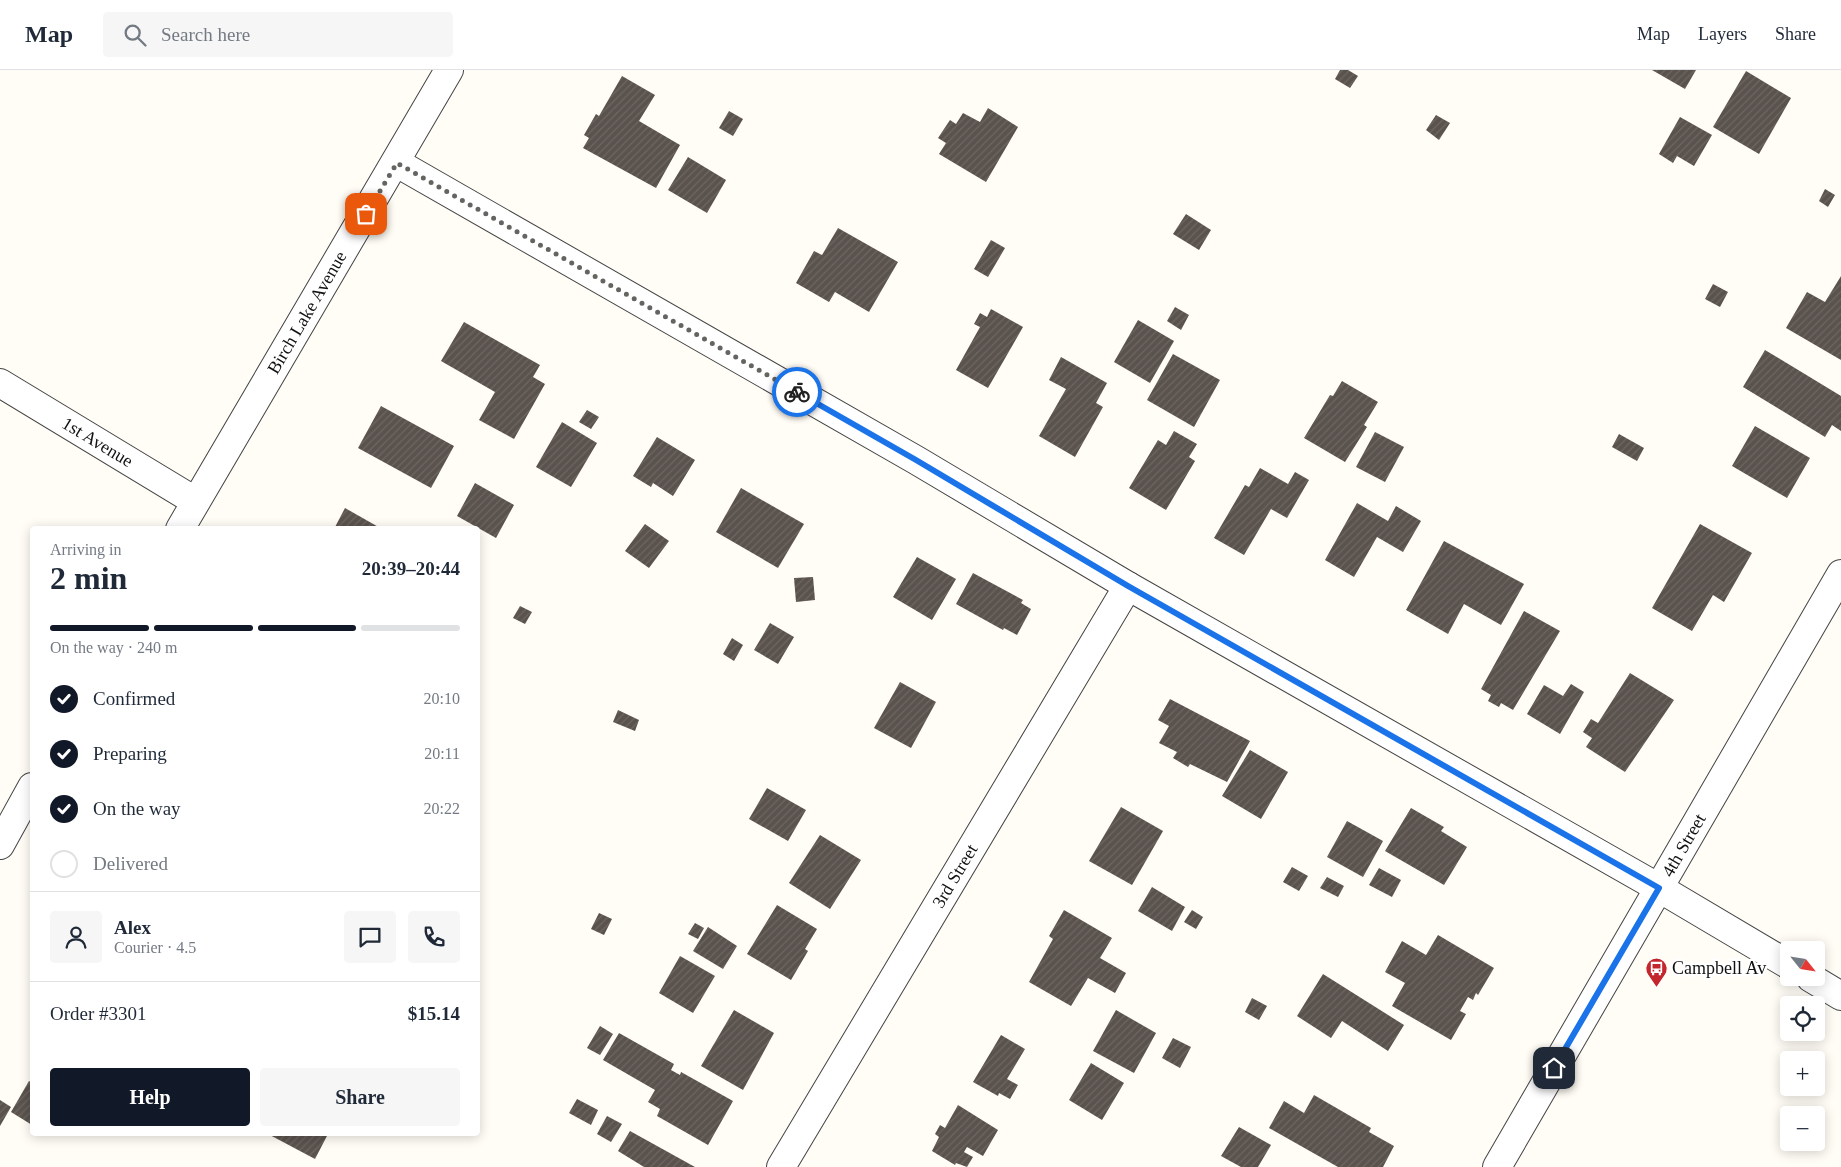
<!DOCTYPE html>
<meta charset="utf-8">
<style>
body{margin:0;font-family:"Times New Roman",serif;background:#f6f6f7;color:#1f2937;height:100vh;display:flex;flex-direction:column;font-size:19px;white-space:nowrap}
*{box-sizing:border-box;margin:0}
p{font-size:16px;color:#747a83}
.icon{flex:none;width:28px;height:28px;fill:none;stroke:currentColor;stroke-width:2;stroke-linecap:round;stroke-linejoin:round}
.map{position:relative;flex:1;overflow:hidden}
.drawer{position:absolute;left:30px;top:456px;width:450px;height:610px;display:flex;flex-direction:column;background:#fff;border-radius:5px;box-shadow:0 2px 12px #0003}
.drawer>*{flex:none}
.needle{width:32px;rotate:120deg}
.controls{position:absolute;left:1780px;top:871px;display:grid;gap:10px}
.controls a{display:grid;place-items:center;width:45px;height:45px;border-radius:5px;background:#fff;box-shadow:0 2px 12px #0003;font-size:25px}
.pin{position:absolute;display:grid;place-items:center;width:42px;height:42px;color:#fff;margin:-21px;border-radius:10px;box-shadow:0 2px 8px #0006}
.courier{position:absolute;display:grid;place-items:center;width:50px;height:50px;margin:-25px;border:4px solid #1a73e8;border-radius:50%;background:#fff;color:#222;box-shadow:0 1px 6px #0007}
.summary em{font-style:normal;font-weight:700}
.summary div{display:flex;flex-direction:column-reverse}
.summary{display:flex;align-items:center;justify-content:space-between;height:85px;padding:0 20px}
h1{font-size:32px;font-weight:700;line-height:38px}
.bar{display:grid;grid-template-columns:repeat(4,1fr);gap:8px 5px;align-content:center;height:60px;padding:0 20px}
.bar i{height:6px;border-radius:4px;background:#e0e1e3}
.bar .selected{background:#111827}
.bar p{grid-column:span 4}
.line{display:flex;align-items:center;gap:12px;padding:0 20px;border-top:1px solid #e0e1e3}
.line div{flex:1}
.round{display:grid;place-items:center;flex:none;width:52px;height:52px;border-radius:5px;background:#f6f6f7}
ol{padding:0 20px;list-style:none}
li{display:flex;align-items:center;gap:15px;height:55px}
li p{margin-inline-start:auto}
li .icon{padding:5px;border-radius:50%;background:#111827;color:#fff;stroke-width:4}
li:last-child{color:#747a83}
li i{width:28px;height:28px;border:2px solid #e0e1e3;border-radius:50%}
.button{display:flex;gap:10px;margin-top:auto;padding:10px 20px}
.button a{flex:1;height:58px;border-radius:5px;background:#111827;color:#fff;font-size:20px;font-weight:700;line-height:58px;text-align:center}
.button a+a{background:#f6f6f7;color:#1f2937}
header{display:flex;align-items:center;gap:30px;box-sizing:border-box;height:70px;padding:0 25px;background:#fff;border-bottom:1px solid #e0e1e3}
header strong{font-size:24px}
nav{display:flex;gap:28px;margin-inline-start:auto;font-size:18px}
.search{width:350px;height:45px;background:#f6f6f7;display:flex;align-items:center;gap:12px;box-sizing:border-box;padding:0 18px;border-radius:5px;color:#747a83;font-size:19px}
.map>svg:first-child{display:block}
.building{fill:url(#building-hatch)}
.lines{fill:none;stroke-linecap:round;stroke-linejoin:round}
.minor-casing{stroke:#444;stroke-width:30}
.tertiary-casing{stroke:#444;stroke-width:30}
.minor{stroke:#fff;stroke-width:28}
.tertiary{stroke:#fff;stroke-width:28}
.done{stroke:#646461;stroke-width:5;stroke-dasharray:0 9}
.route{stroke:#1a73e8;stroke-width:6}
.labels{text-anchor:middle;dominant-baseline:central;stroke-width:5;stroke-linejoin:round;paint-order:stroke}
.street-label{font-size:18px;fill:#111;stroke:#fff}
.poi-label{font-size:18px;fill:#111;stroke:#fff;text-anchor:start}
</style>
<header>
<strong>Map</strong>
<div class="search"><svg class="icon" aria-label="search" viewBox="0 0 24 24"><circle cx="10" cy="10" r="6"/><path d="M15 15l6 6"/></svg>Search here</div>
<nav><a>Map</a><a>Layers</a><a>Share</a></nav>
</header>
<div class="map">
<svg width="1841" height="1097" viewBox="0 0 1841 1097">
<defs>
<pattern id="building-hatch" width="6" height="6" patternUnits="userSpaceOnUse" patternTransform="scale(1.25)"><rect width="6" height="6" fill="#5a524d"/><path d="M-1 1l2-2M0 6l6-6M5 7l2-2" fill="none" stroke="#6d6662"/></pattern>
</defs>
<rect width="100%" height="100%" fill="#fffdf5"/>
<!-- building -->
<g class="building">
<path d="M1340,0H1348L1358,6L1350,18L1335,9Z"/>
<path d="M1652,0H1696L1685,19Z"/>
<path d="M1746,1L1791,28L1759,84L1713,57Z"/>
<path d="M622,6L655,25L639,51L680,75L656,118L583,78L589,68L584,65L596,44L599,46Z"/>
<path d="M988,38L1018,57L986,112L939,84L946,73L938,68L950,50L956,54L963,43L980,52Z"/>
<path d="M729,41L743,49L733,66L719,58Z"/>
<path d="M1436,45L1450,53L1439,70L1426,60Z"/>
<path d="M1680,47L1712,65L1694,96L1677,86L1673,93L1659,84Z"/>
<path d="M688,87L726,110L707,143L668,120Z"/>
<path d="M1825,119L1835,125L1828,137L1819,131Z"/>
<path d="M1186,144L1211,160L1199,180L1173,164Z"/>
<path d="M838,158L898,192L869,242L835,222L829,232L796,213L814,181L822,185Z"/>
<path d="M991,170L1005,178L988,207L974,199Z"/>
<path d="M1841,206V290L1786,258L1807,222L1825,232Z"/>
<path d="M1713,214L1728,222L1720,237L1705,229Z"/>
<path d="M1175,237L1189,245L1181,260L1167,251Z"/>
<path d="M991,239L1023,257L988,318L956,300L980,257L974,254L980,243L987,247Z"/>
<path d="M1138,250L1174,271L1150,313L1114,292Z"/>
<path d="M464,252L540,295L533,307L545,314L514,369L479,350L495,322L441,291Z"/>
<path d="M1765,280L1841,326V361L1832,355L1825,367L1743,317Z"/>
<path d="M1173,284L1220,310L1194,357L1147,330Z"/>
<path d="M1061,287L1107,313L1096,333L1103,337L1075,387L1039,366L1066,319L1049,310Z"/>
<path d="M1342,311L1378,332L1364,355L1367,357L1345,392L1304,368L1330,325L1333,326Z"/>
<path d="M381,336L454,376L431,418L358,378Z"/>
<path d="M587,340L599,347L591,359L579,352Z"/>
<path d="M562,352L597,373L571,417L536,397Z"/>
<path d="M1755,356L1810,388L1787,428L1732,396Z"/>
<path d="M1174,361L1197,374L1189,387L1195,391L1166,440L1129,418L1158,370L1166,375Z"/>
<path d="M1375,362L1404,377L1385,412L1356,397Z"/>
<path d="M1619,364L1644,378L1637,391L1612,377Z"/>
<path d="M657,367L695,390L673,426L653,413L651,417L633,406Z"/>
<path d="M1260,398L1288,414L1295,402L1309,410L1287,448L1271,439L1244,485L1214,468L1245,415L1249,417Z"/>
<path d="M475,413L514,435L496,468L457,446Z"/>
<path d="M741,418L804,454L778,498L716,462Z"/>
<path d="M1357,433L1388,451L1396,436L1421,451L1403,482L1377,467L1354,507L1325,490Z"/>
<path d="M345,438L382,459H334Z"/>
<path d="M645,454L669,471L649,498L625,481Z"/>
<path d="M1700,454L1752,483L1724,532L1713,525L1692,561L1652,538Z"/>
<path d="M1444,471L1524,514L1501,555L1464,534L1448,564L1406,540Z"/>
<path d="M917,487L956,509L932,550L893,527Z"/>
<path d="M973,503L1023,530L1021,533L1031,539L1017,565L1004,558L1003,560L956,534Z"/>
<path d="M813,507L815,530L796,532L794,508Z"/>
<path d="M520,536L532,542L525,554L513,548Z"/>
<path d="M1524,541L1560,561L1513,640L1501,633L1499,637L1488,631L1491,625L1481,619Z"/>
<path d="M770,553L794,567L778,594L754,580Z"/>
<path d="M732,568L743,575L734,591L723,584Z"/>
<path d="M1630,603L1674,630L1625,702L1586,677L1592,668L1583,662L1591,649L1598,653Z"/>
<path d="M900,612L936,632L911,678L874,658Z"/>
<path d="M1571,614L1584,622L1560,664L1527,644L1544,615L1563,626Z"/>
<path d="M1170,629L1250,671L1227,712L1190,694L1188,697L1173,688L1177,682L1159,673L1169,656L1158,650Z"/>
<path d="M618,640L639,650L635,661L613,652Z"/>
<path d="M1250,680L1288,702L1261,749L1222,726Z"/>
<path d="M767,718L806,740L788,771L749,749Z"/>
<path d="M1121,737L1163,761L1132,815L1089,791Z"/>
<path d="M1411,738L1444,757L1441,761L1467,777L1444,815L1385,781Z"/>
<path d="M1347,751L1383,771L1363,807L1327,787Z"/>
<path d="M820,765L861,790L830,839L789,813Z"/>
<path d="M1292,797L1308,806L1299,821L1283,812Z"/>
<path d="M1379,798L1401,810L1392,827L1369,815Z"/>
<path d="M1327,807L1344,816L1338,827L1320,818Z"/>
<path d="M1152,817L1185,837L1172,861L1138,841Z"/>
<path d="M777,835L817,859L805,879L808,881L791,910L747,884Z"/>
<path d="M1064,840L1112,868L1100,888L1126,903L1115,923L1088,908L1071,936L1029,912L1053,869L1049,866Z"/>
<path d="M1192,840L1203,847L1196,859L1184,852Z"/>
<path d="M599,843L612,849L604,865L591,859Z"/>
<path d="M695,853L704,858L698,869L688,864Z"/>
<path d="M708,857L737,876L723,899L693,881Z"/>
<path d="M1438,865L1494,898L1478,925L1476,923L1473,930L1468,927L1460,941L1466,944L1451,970L1392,936L1405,913L1385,902L1402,871L1426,885Z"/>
<path d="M680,886L715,906L693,943L659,923Z"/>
<path d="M1323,904L1404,955L1388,981L1342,951L1331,968L1297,946Z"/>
<path d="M1252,928L1267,936L1259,950L1245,942Z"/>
<path d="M734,940L774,963L743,1020L701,996Z"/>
<path d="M1116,940L1156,963L1134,1003L1093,981Z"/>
<path d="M600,956L613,964L600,985L587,978Z"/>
<path d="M619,963L674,994L671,1000L680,1005L681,1002L733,1031L708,1075L657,1046L660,1039L648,1032L655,1020L603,990Z"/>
<path d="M1001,965L1025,979L1007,1009L1018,1015L1010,1029L999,1023L998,1026L973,1012Z"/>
<path d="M1173,968L1191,977L1180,998L1162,988Z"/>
<path d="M1091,993L1124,1013L1102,1050L1069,1030Z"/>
<path d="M29,1011L32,1013V1055L11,1042Z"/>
<path d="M1314,1025L1371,1058L1369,1062L1394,1076L1383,1097H1338L1269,1058L1284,1031L1304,1043Z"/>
<path d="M577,1029L598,1040L591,1055L569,1043Z"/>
<path d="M0,1030L11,1037L0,1056Z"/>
<path d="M958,1035L998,1060L983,1086L967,1077L964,1082L973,1087L967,1097L956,1093L955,1095L932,1081L939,1067L935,1064L940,1055L945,1058Z"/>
<path d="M607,1046L622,1054L611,1072L597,1064Z"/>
<path d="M1239,1057L1271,1075L1258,1097H1241L1221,1086Z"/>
<path d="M630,1061L695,1097H644L618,1081Z"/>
<path d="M268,1064H328L315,1089Z"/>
</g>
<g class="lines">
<defs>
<g id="minor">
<path d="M397,93L916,390L1128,516L1659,818L1789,895"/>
<path id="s1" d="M0,313L195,431"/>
<path id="s2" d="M180,459L449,0"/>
<path d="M0,775L32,717"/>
<path d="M1811,908L1841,926"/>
<path id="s3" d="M781,1097L1128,516"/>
</g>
<g id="tertiary">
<path id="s4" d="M1497,1097L1841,504"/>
</g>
</defs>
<!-- minor casing -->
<use href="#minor" class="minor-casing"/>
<!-- tertiary casing -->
<use href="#tertiary" class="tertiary-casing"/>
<!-- minor -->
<use href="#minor" class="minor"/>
<!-- tertiary -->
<use href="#tertiary" class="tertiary"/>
</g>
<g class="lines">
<!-- done -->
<path class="done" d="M366,144L397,93L797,322"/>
<!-- route -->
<path class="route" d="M797,322L916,390L1128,516L1659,818L1554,998"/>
</g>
<!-- icons -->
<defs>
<symbol id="bus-pin" viewBox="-11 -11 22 30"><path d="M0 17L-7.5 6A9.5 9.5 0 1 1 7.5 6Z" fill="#c4262e" stroke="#fff"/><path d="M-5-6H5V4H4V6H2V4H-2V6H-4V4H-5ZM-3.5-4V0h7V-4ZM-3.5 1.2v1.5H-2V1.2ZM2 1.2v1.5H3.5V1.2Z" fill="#fff"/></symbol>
</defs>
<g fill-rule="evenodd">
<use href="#bus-pin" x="1644" y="886" width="25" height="34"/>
</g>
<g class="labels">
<!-- street labels -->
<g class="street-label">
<text stroke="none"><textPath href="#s2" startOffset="251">Birch Lake Avenue</textPath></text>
<text stroke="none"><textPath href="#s1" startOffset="114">1st Avenue</textPath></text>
<text stroke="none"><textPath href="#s4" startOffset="372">4th Street</textPath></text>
<text stroke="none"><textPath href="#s3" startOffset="339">3rd Street</textPath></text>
</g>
<!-- poi labels -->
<g class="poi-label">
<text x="1672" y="898">Campbell Av</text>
</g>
</g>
</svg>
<div class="controls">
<a><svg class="needle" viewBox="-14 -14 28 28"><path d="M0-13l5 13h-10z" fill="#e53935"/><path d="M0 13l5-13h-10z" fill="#747a83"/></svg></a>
<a><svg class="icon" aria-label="locate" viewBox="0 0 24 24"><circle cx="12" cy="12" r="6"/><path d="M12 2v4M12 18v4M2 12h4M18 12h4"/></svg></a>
<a>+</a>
<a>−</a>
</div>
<div class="pin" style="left:366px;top:144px;background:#ea580c"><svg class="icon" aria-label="bag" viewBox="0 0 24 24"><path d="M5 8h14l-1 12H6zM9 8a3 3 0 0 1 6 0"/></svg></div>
<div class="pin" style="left:1554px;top:998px;background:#1f2937"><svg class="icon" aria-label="home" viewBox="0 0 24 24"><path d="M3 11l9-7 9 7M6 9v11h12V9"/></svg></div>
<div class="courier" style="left:797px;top:322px"><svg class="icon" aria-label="bike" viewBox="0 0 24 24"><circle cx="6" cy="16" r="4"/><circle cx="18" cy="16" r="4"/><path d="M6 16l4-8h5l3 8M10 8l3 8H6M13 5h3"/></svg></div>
<section class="drawer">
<div class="summary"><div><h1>2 min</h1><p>Arriving in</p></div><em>20:39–20:44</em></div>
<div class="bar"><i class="selected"></i><i class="selected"></i><i class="selected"></i><i></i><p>On the way · 240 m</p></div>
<ol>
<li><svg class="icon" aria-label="check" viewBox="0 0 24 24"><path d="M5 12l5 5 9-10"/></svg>Confirmed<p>20:10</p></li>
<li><svg class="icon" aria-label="check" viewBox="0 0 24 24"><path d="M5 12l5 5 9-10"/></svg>Preparing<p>20:11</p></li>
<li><svg class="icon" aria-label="check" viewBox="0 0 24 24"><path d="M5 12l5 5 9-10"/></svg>On the way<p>20:22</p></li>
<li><i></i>Delivered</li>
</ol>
<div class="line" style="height:90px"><a class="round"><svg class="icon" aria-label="person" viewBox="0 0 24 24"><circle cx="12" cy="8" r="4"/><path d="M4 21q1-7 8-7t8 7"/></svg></a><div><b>Alex</b><p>Courier · 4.5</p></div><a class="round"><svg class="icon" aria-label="chat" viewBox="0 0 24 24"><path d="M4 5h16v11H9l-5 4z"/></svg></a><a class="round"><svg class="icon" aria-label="phone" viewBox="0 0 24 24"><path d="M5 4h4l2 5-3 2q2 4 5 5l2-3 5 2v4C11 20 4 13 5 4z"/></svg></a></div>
<div class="line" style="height:65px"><div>Order #3301</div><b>$15.14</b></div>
<div class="button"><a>Help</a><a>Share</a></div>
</section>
</div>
